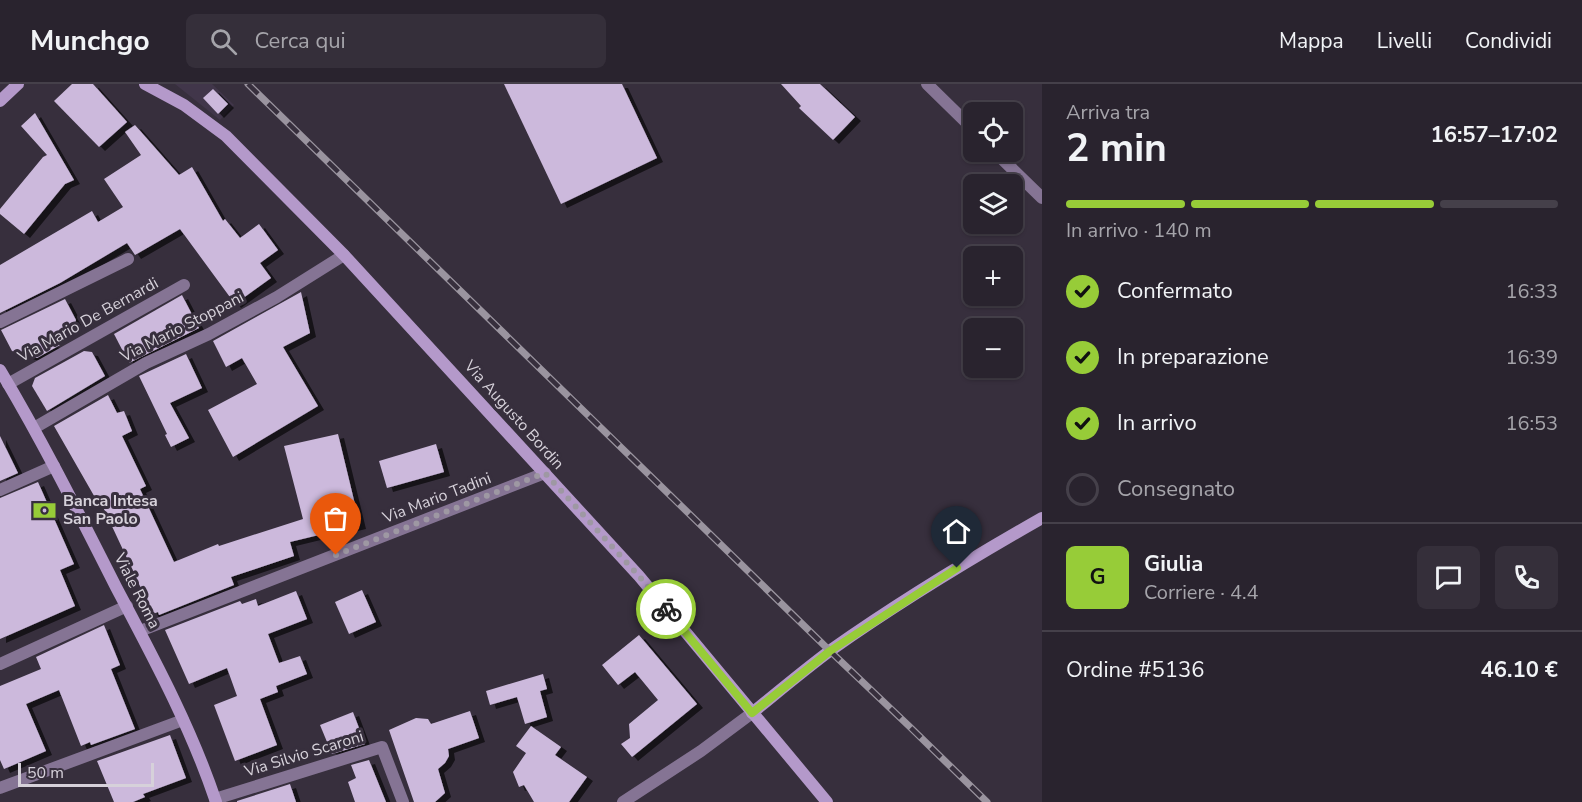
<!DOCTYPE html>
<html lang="it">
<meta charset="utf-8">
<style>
body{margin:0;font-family:"Nunito Sans",sans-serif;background:#352f3a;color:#f1f3f6;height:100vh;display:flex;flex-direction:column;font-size:22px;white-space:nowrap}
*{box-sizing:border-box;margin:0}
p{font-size:20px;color:#a5a4aa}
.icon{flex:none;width:33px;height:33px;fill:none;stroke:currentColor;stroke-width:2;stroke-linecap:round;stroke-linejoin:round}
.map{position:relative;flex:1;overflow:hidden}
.sheet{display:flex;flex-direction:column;background:#29232e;width:540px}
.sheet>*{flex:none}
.buttons{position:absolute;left:963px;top:18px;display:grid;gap:12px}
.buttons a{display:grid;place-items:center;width:60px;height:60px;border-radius:9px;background:#29232e;box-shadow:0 2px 4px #0004,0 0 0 2px #45404a;font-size:30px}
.scale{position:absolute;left:18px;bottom:15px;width:136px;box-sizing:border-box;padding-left:6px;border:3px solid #d6d1da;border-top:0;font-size:16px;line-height:21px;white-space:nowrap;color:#d6d1da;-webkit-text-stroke:4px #372f3d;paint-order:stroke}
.pin{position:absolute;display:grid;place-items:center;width:51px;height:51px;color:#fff;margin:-62px -26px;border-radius:50% 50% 50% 0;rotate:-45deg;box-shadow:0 0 6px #0007}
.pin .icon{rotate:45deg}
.courier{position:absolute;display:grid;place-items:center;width:60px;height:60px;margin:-30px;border:4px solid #97cc38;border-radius:50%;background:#fff;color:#222;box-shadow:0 2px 8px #0007}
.summary em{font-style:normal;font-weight:700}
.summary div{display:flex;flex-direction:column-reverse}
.summary{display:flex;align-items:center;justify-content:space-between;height:102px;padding:0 24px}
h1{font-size:39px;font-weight:700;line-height:45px}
.bar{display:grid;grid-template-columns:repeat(4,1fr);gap:9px 6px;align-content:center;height:72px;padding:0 24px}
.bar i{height:8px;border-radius:4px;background:#45404a}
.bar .selected{background:#97cc38}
.bar p{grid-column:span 4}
.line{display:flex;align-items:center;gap:15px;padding:0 24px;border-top:2px solid #45404a}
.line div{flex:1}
.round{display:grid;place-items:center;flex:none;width:63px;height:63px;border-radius:9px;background:#352f3a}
ol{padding:0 24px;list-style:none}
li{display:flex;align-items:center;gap:18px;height:66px}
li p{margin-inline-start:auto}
li .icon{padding:6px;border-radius:50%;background:#97cc38;color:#111;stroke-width:4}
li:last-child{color:#a5a4aa}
li i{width:33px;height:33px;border:3px solid #45404a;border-radius:50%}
header{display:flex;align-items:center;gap:36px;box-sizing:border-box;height:84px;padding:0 30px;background:#29232e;border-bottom:2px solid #45404a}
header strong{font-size:28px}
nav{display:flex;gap:33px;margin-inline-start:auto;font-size:21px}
.search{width:420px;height:54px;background:#352f3a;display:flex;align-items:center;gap:15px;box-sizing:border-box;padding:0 21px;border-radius:9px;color:#a5a4aa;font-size:22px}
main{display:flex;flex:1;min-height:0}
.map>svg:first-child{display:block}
.built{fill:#41364a}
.building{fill:#ccb9dc;filter:url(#shadow)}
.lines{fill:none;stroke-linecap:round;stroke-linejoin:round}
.street{stroke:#857494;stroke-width:12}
.secondary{stroke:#b499ca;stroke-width:12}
.rail-casing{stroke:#9a949f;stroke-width:7}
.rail{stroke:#372f3d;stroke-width:4.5;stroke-dasharray:14;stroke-linecap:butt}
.done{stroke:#9e98a3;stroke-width:6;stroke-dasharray:0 10.8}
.route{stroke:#97cc38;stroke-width:8}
.labels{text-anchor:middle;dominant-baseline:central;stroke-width:6;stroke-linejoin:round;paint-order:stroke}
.street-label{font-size:16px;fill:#d6d1da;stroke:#372f3d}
.poi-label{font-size:16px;font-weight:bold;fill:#d6d1da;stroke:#372f3d;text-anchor:start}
</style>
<header>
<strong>Munchgo</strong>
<div class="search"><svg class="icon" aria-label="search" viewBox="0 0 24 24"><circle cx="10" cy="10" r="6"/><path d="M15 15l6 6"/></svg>Cerca qui</div>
<nav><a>Mappa</a><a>Livelli</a><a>Condividi</a></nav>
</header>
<main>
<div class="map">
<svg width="1042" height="718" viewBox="0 0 1042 718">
<defs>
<filter id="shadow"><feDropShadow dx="6" dy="4" stdDeviation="0" flood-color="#0009"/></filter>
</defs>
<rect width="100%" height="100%" fill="#372f3d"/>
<!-- built -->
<path class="built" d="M175,0H212L234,21L220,36Z"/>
<!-- building -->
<g class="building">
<path d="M72,0H93L127,38L99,63L54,17Z"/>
<path d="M504,0H622L657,74L561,120Z"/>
<path d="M781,0H820L855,33L833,56L799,24L801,22Z"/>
<path d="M213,5L228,20L218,30L203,14Z"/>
<path d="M35,29L74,96L65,100L24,150L0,130V125L43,73L47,71L21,42Z"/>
<path d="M135,41L179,91L192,83L223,137L225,135L240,154L259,140L278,166L260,179L271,194L235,220L180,145L135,171L127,159L60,199L0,229V181L92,127L98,138L123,123L104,95L141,71L125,48Z"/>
<path d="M301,208L310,249L283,263L318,322L233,373L208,326L257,300L242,274L226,283L213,257Z"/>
<path d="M182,211L199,244L129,279L114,250Z"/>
<path d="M65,215L76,236L74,242L45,258L60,261L37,274L12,267L1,246Z"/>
<path d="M84,267L92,268L105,292L47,327L32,302L35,294Z"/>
<path d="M186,270L202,304L170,319L189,354L171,363L165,351L167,350L139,292Z"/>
<path d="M108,311L117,329L124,327L132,347L122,352L146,402L140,405L174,478L218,460L219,462L303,435L284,362L338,350L360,441L290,458L294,472L231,493L234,501L159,531L158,528L153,530L103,423L101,424L54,342Z"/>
<path d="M0,352L18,389L0,397Z"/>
<path d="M436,360L444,388L387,404L379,377Z"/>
<path d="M38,398L74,480L60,486L75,522L0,555V414Z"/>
<path d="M362,506L376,538L349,550L335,518Z"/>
<path d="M296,507L307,535L268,550L279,579L300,572L307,590L276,602L278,608L260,615L277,661L235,677L214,621L237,612L227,584L189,600L165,546L240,517L242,520L256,515L258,522Z"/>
<path d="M104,541L120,581L111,585L135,645L91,661L90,658L81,662L59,606L26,620L46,667L4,685L0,676V602L41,585L36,573Z"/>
<path d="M639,551L697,620L632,673L621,660L630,654L629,640L658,616L635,588L618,601L602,581Z"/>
<path d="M543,590L547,605L540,607L547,633L525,640L517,613L490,621L486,607Z"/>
<path d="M470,627L479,654L448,665L449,672L445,679L438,685L445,709L435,718H414L389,646L416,634L428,635L431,640Z"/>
<path d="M353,628L365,660L332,670L320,641Z"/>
<path d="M531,642L561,663L555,671L587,693L569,718H534L524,701L519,703L513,688L526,669L516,662Z"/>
<path d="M170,651L186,694L143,710L145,713L133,718H114L97,677Z"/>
<path d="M369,676L386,718H355L348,698L356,694L351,681Z"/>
<path d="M290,700L296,718H237V717Z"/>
</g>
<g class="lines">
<!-- street -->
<g class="street">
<path d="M927,0L974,46"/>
<path d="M995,68L1042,114"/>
<path d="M0,238L128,175"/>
<path d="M8,300L184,201"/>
<path d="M34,344L146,279L209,250L277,213L344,171"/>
<path d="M0,406L54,382"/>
<path d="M140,547L545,389"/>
<path d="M0,580L127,522"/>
<path d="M0,704L183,636"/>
<path d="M215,715L382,663L403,718"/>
<path d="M623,718L701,667L752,629"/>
</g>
<!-- secondary -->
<g class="secondary">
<path d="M145,0L184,21L226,52L344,171L639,492L827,718"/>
<path d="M0,17L18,0"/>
<path d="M0,286C42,356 79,430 116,503C153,573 191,643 216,718"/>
<path d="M752,629C778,608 804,586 831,566C899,518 970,475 1042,434"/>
</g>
<defs>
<path id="rail" d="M248,0L830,567L910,643L987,718"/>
</defs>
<!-- rail casing -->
<use href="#rail" class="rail-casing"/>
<!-- rail -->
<use href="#rail" class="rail"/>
</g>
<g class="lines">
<!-- done -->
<path class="done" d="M336,471L545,389L639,492L666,525"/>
<!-- route -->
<path class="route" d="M666,525L752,629L830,567L957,484"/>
</g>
<!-- icons -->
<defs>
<symbol id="bank-bare" viewBox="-9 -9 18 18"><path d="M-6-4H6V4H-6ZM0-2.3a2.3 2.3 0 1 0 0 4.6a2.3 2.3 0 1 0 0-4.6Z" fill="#97cc38" stroke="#372f3d" stroke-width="2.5" paint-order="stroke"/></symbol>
</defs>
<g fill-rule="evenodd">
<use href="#bank-bare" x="28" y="410" width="33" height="33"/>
</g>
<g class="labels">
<!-- street labels -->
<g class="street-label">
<text transform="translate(88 236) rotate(-29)">Via Mario De Bernardi</text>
<text transform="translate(182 243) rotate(-27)">Via Mario Stoppani</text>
<text transform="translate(514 331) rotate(48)">Via Augusto Bordin</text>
<text transform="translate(437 414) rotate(-21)">Via Mario Tadini</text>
<text transform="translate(137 507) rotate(63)">Viale Roma</text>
<text transform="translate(304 670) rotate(-17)">Via Silvio Scaroni</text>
</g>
<!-- poi labels -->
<g class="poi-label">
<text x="63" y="417">Banca Intesa<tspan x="63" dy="18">San Paolo</tspan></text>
</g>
</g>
</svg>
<div class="buttons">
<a><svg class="icon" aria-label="locate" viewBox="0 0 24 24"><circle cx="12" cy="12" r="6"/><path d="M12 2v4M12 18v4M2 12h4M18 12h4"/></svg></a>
<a><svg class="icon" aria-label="layers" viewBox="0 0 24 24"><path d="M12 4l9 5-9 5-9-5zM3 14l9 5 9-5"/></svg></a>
<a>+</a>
<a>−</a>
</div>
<div class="scale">50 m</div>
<div class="pin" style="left:336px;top:471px;background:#ea580c"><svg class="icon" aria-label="bag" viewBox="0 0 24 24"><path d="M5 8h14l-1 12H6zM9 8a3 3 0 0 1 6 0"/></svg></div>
<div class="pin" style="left:957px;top:484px;background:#1f2937"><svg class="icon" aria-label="home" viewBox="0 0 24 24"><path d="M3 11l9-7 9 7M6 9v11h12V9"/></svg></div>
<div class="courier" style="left:666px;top:525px"><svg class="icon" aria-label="bike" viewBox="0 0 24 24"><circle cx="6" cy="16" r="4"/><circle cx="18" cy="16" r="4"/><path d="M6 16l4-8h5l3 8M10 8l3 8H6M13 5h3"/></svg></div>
</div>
<section class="sheet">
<div class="summary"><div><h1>2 min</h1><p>Arriva tra</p></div><em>16:57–17:02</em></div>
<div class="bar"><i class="selected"></i><i class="selected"></i><i class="selected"></i><i></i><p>In arrivo · 140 m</p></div>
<ol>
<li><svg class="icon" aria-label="check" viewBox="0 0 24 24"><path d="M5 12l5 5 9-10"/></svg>Confermato<p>16:33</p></li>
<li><svg class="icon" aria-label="check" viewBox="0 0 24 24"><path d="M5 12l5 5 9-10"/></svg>In preparazione<p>16:39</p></li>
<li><svg class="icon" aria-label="check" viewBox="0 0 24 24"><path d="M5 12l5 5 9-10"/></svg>In arrivo<p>16:53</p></li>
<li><i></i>Consegnato</li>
</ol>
<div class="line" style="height:108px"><b class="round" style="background:#97cc38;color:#111">G</b><div><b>Giulia</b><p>Corriere · 4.4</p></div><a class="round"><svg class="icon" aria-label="chat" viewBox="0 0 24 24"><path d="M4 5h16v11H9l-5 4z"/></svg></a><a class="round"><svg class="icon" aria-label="phone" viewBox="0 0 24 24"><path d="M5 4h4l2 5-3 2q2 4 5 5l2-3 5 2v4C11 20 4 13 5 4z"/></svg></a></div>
<div class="line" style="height:78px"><div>Ordine #5136</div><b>46.10 €</b></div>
</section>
</main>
